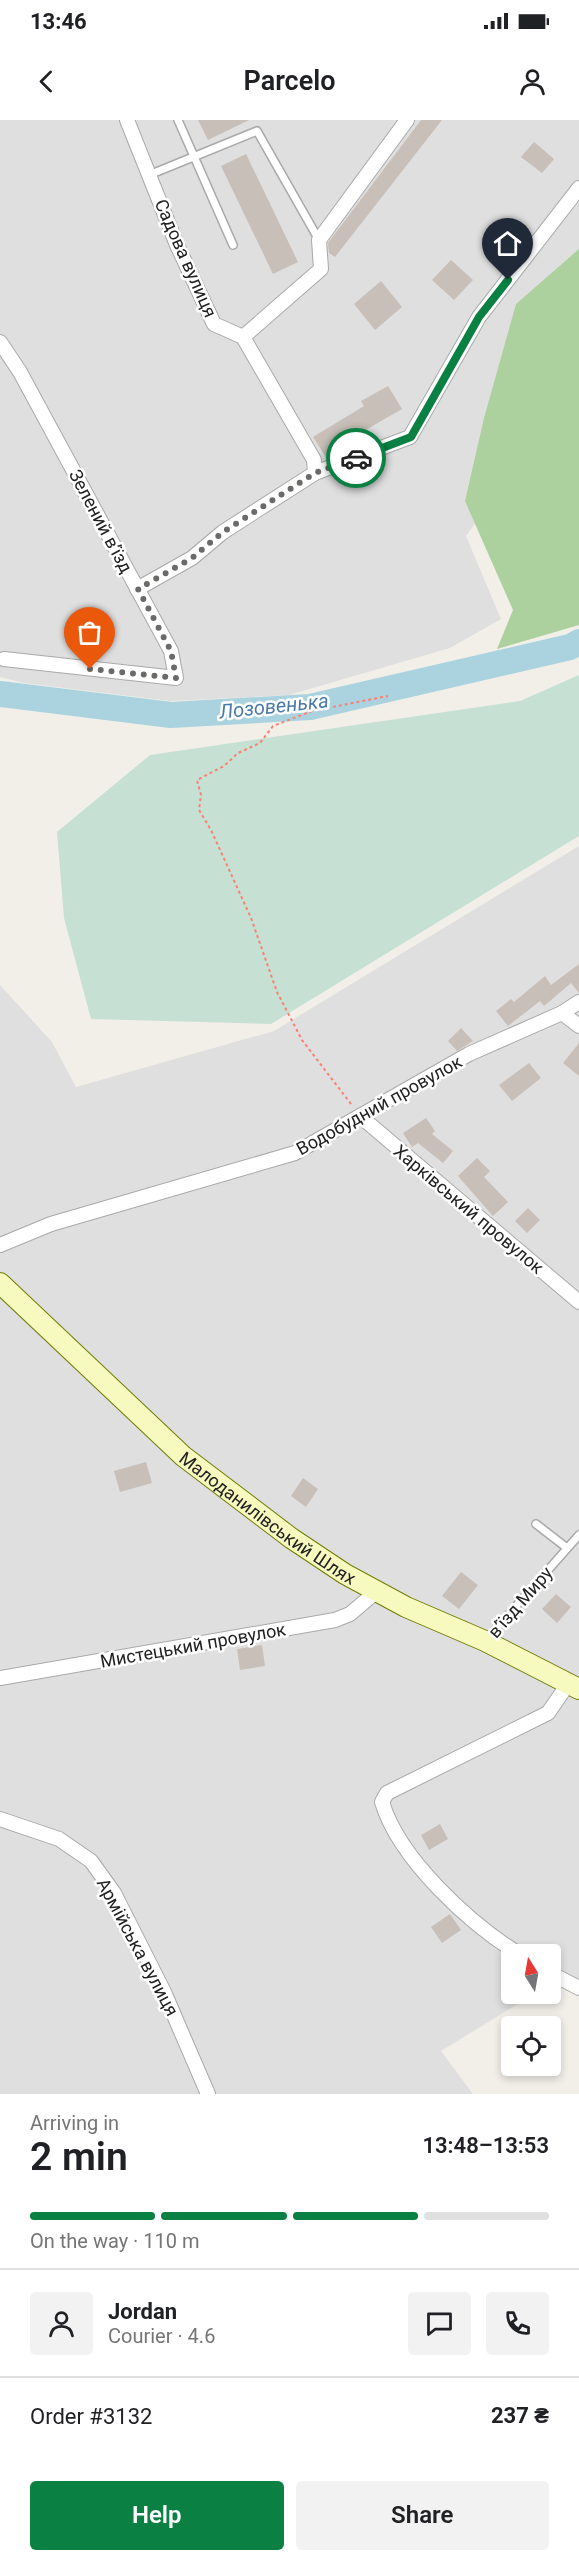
<!DOCTYPE html>
<meta charset="utf-8">
<style>
body{margin:0;font-family:Roboto,sans-serif;background:#f2f2f2;color:#202124;height:100vh;display:flex;flex-direction:column;font-size:22px;white-space:nowrap}
*{box-sizing:border-box;margin:0}
p{font-size:20px;color:#757577}
.icon{flex:none;width:33px;height:33px;fill:none;stroke:currentColor;stroke-width:2;stroke-linecap:round;stroke-linejoin:round}
.map{position:relative;height:1974px;overflow:hidden}
.details{display:flex;flex-direction:column;background:#fff;flex:1}
.details>*{flex:none}
.needle{width:39px;rotate:349deg}
.buttons{position:absolute;left:501px;top:1824px;display:grid;gap:12px}
.buttons a{display:grid;place-items:center;width:60px;height:60px;border-radius:6px;background:#fff;box-shadow:0 3px 9px #0003;font-size:30px}
.pin{position:absolute;display:grid;place-items:center;width:51px;height:51px;color:#fff;margin:-62px -26px;border-radius:50% 50% 50% 0;rotate:-45deg;box-shadow:0 0 6px #0007}
.pin .icon{rotate:45deg}
.courier{position:absolute;display:grid;place-items:center;width:60px;height:60px;margin:-30px;border:4px solid #0b8043;border-radius:50%;background:#fff;color:#222;box-shadow:0 2px 8px #0007}
.headline em{font-style:normal;font-weight:600}
.headline div{display:flex;flex-direction:column-reverse}
.headline{display:flex;align-items:center;justify-content:space-between;height:102px;padding:0 30px}
h1{font-size:39px;font-weight:600;line-height:45px}
.bar{display:grid;grid-template-columns:repeat(4,1fr);gap:9px 6px;align-content:center;height:72px;padding:0 30px}
.bar i{height:8px;border-radius:4px;background:#e0e0e0}
.bar .current{background:#0b8043}
.bar p{grid-column:span 4}
.line{display:flex;align-items:center;gap:15px;padding:0 30px;border-top:2px solid #e0e0e0}
.line div{flex:1}
.round{display:grid;place-items:center;flex:none;width:63px;height:63px;border-radius:6px;background:#f2f2f2}
.primary-button{display:flex;gap:12px;margin-top:auto;padding:12px 30px}
.primary-button a{flex:1;height:69px;border-radius:6px;background:#0b8043;color:#fff;font-size:24px;font-weight:600;line-height:69px;text-align:center}
.primary-button a+a{background:#f2f2f2;color:#202124}
.status{display:flex;justify-content:space-between;align-items:center;height:42px;padding:0 30px;background:#fff;direction:ltr}
.status svg{height:16px;fill:currentColor}
header{display:flex;justify-content:space-between;align-items:center;height:78px;padding:0 30px;background:#fff;font-size:27px;font-weight:600}
.map>svg:first-child{display:block}
.residential{fill:#e0dfdf}
.forest{fill:#add19e}
.wetland{fill:#c6e0d4}
.lines{fill:none;stroke-linecap:round;stroke-linejoin:round}
.river{stroke:#aad3df;stroke-width:26}
.building{fill:#c7bfb8}
.lane-casing{stroke:#a9a9a9;stroke-width:10}
.street-casing{stroke:#a9a9a9;stroke-width:16}
.secondary-casing{stroke:#707d05;stroke-width:22}
.path{stroke:#fa8072;stroke-width:2;stroke-dasharray:3 3;stroke-linecap:butt}
.lane{stroke:#fff;stroke-width:7}
.street{stroke:#fff;stroke-width:14}
.secondary{stroke:#f7fabf;stroke-width:20}
.done{stroke:#6b6a68;stroke-width:6;stroke-dasharray:0 10.8}
.route{stroke:#0b8043;stroke-width:8}
.labels{text-anchor:middle;dominant-baseline:central;stroke-width:5;stroke-linejoin:round;paint-order:stroke}
.street-label{font-size:18px;fill:#222;stroke:#fff}
.water-label{font-size:20px;font-style:italic;fill:#4a7aab;stroke:#fff}
</style>
<div class="status"><b>13:46</b><svg viewBox="0 0 49 12"><path d="M0 12V9h3v3zM5 12V6h3v6zM10 12V3h3v9zM15 12V0h3v12zM26 1h20v11H26zM47 4h2v5h-2z"/></svg></div>
<header><svg class="icon" aria-label="back" viewBox="0 0 24 24"><path d="M15 5l-7 7 7 7"/></svg>Parcelo<svg class="icon" aria-label="person" viewBox="0 0 24 24"><circle cx="12" cy="8" r="4"/><path d="M4 21q1-7 8-7t8 7"/></svg></header>
<div class="map">
<svg width="579" height="1974" viewBox="0 0 579 1974">
<rect width="100%" height="100%" fill="#f2efe9"/>
<!-- residential -->
<g class="residential">
<path d="M0,0H579V261L466,416L501,499L450,528L289,575L170,581L24,563L0,557Z"/>
<path d="M579,726V1874L554,1861L551,1863L550,1834H512V1874H534L441,1931L473,1974H0V865L52,922L76,967L274,911Z"/>
</g>
<!-- forest -->
<path class="forest" d="M579,129V505L497,529L513,490L465,381L484,298L516,184Z"/>
<!-- wetland -->
<path class="wetland" d="M579,555V716L271,904L91,899L64,798L57,712L150,635L520,581Z"/>
<g class="lines">
<!-- river -->
<path class="river" d="M0,574L171,595L310,587L570,527L579,522"/>
</g>
<!-- building -->
<g class="building">
<path d="M198,0H249L208,20Z"/>
<path d="M421,0H442L335,137L329,133L328,123Z"/>
<path d="M534,22L554,39L542,53L521,37Z"/>
<path d="M246,34L298,142L273,154L221,46Z"/>
<path d="M451,140L473,160L454,180L432,160Z"/>
<path d="M381,161L402,187L375,210L354,184Z"/>
<path d="M388,266L402,289L362,312L365,316L327,339L313,317L364,286L361,281Z"/>
<path d="M579,844V873L571,863L544,886L540,881L508,906L496,891L511,879L514,882L545,856L551,865Z"/>
<path d="M461,908L473,921L457,931L448,921Z"/>
<path d="M579,923V956L563,943Z"/>
<path d="M529,943L541,958L512,981L499,965Z"/>
<path d="M426,998L435,1011L432,1014L453,1031L443,1043L418,1023L412,1027L403,1013Z"/>
<path d="M477,1038L490,1051L484,1057L508,1082L493,1096L458,1056Z"/>
<path d="M528,1088L540,1100L527,1113L515,1101Z"/>
<path d="M146,1342L152,1363L120,1372L114,1351Z"/>
<path d="M303,1358L318,1369L306,1387L291,1376Z"/>
<path d="M461,1452L478,1465L459,1489L442,1476Z"/>
<path d="M556,1474L571,1487L557,1503L542,1489Z"/>
<path d="M262,1525L265,1546L240,1550L237,1529Z"/>
<path d="M440,1704L448,1719L429,1730L421,1715Z"/>
<path d="M450,1794L461,1810L442,1823L431,1807Z"/>
</g>
<g class="lines">
<defs>
<g id="lane">
<path d="M178,0L233,125"/>
<path d="M149,55L257,11L319,120"/>
<path d="M536,1404L567,1428"/>
<path d="M487,1519L579,1415"/>
</g>
<g id="street">
<path d="M127,0L177,125L214,204L243,217L314,340L315,353"/>
<path d="M243,217L321,149L319,120L407,0"/>
<path d="M0,222L20,252L171,531L176,558L4,539"/>
<path d="M137,469L192,438L223,412L315,353L410,317L479,197L579,68"/>
<path d="M562,893L579,906"/>
<path d="M360,996L579,1182"/>
<path d="M0,1125L51,1104L295,1033L469,934L562,893L579,882"/>
<path d="M0,1558L335,1500L350,1494L377,1471"/>
<path d="M0,1699L59,1719L91,1741L114,1773L164,1872L208,1974"/>
<path d="M519,1834C470,1804 399,1739 382,1682L387,1673L548,1593L568,1564"/>
<path d="M550,1853L579,1868"/>
</g>
<g id="secondary">
<path id="s1" d="M0,1163L183,1336L291,1418L345,1454L406,1487L485,1521L579,1569"/>
</g>
</defs>
<!-- lane casing -->
<use href="#lane" class="lane-casing"/>
<!-- street casing -->
<use href="#street" class="street-casing"/>
<!-- secondary casing -->
<use href="#secondary" class="secondary-casing"/>
<!-- path -->
<path class="path" d="M351,984L302,920L277,872L251,798L211,710L199,690L201,675L197,660L224,646L238,633L260,623L273,606L312,591L388,576"/>
<!-- lane -->
<use href="#lane" class="lane"/>
<!-- street -->
<use href="#street" class="street"/>
<!-- secondary -->
<use href="#secondary" class="secondary"/>
</g>
<g class="lines">
<!-- done -->
<path class="done" d="M90,549L176,558L171,531L138,469L192,438L223,412L315,353L356,338"/>
<!-- route -->
<path class="route" d="M356,338L411,317L479,197L508,160"/>
</g>
<g class="labels">
<!-- street labels -->
<g class="street-label">
<text transform="translate(186 138) rotate(66)">Садова вулиця</text>
<text transform="translate(101 401) rotate(62)">Зелений в’їзд</text>
<text transform="translate(379 985) rotate(-29)">Водобудний провулок</text>
<text transform="translate(469 1089) rotate(40)">Харківський провулок</text>
<text stroke="none"><textPath href="#s1" startOffset="357">Малоданилівський Шлях</textPath></text>
<text transform="translate(520 1482) rotate(-49)">в’їзд Миру</text>
<text transform="translate(193 1525) rotate(-10)">Мистецький провулок</text>
<text transform="translate(138 1827) rotate(62)">Армійська вулиця</text>
</g>
<!-- water labels -->
<g class="water-label">
<text transform="translate(274 586) rotate(-6)">Лозовенька</text>
</g>
</g>
</svg>
<div class="buttons">
<a><svg class="needle" viewBox="-14 -14 28 28"><path d="M0-13l5 13h-10z" fill="#e53935"/><path d="M0 13l5-13h-10z" fill="#757577"/></svg></a>
<a><svg class="icon" aria-label="locate" viewBox="0 0 24 24"><circle cx="12" cy="12" r="6"/><path d="M12 2v4M12 18v4M2 12h4M18 12h4"/></svg></a>
</div>
<div class="pin" style="left:90px;top:549px;background:#ea580c"><svg class="icon" aria-label="bag" viewBox="0 0 24 24"><path d="M5 8h14l-1 12H6zM9 8a3 3 0 0 1 6 0"/></svg></div>
<div class="pin" style="left:508px;top:160px;background:#1f2937"><svg class="icon" aria-label="home" viewBox="0 0 24 24"><path d="M3 11l9-7 9 7M6 9v11h12V9"/></svg></div>
<div class="courier" style="left:356px;top:338px"><svg class="icon" aria-label="car" viewBox="0 0 24 24"><path d="M5 17H2v-5l4-1 3-4h7l3 4 3 1v5h-3M9 17h6M6 11h13"/><circle cx="7" cy="17" r="2"/><circle cx="17" cy="17" r="2"/></svg></div>
</div>
<section class="details">
<div class="headline"><div><h1>2 min</h1><p>Arriving in</p></div><em>13:48–13:53</em></div>
<div class="bar"><i class="current"></i><i class="current"></i><i class="current"></i><i></i><p>On the way · 110 m</p></div>
<div class="line" style="height:108px"><a class="round"><svg class="icon" aria-label="person" viewBox="0 0 24 24"><circle cx="12" cy="8" r="4"/><path d="M4 21q1-7 8-7t8 7"/></svg></a><div><b>Jordan</b><p>Courier · 4.6</p></div><a class="round"><svg class="icon" aria-label="chat" viewBox="0 0 24 24"><path d="M4 5h16v11H9l-5 4z"/></svg></a><a class="round"><svg class="icon" aria-label="phone" viewBox="0 0 24 24"><path d="M5 4h4l2 5-3 2q2 4 5 5l2-3 5 2v4C11 20 4 13 5 4z"/></svg></a></div>
<div class="line" style="height:78px"><div>Order #3132</div><b>237 ₴</b></div>
<div class="primary-button"><a>Help</a><a>Share</a></div>
</section>
